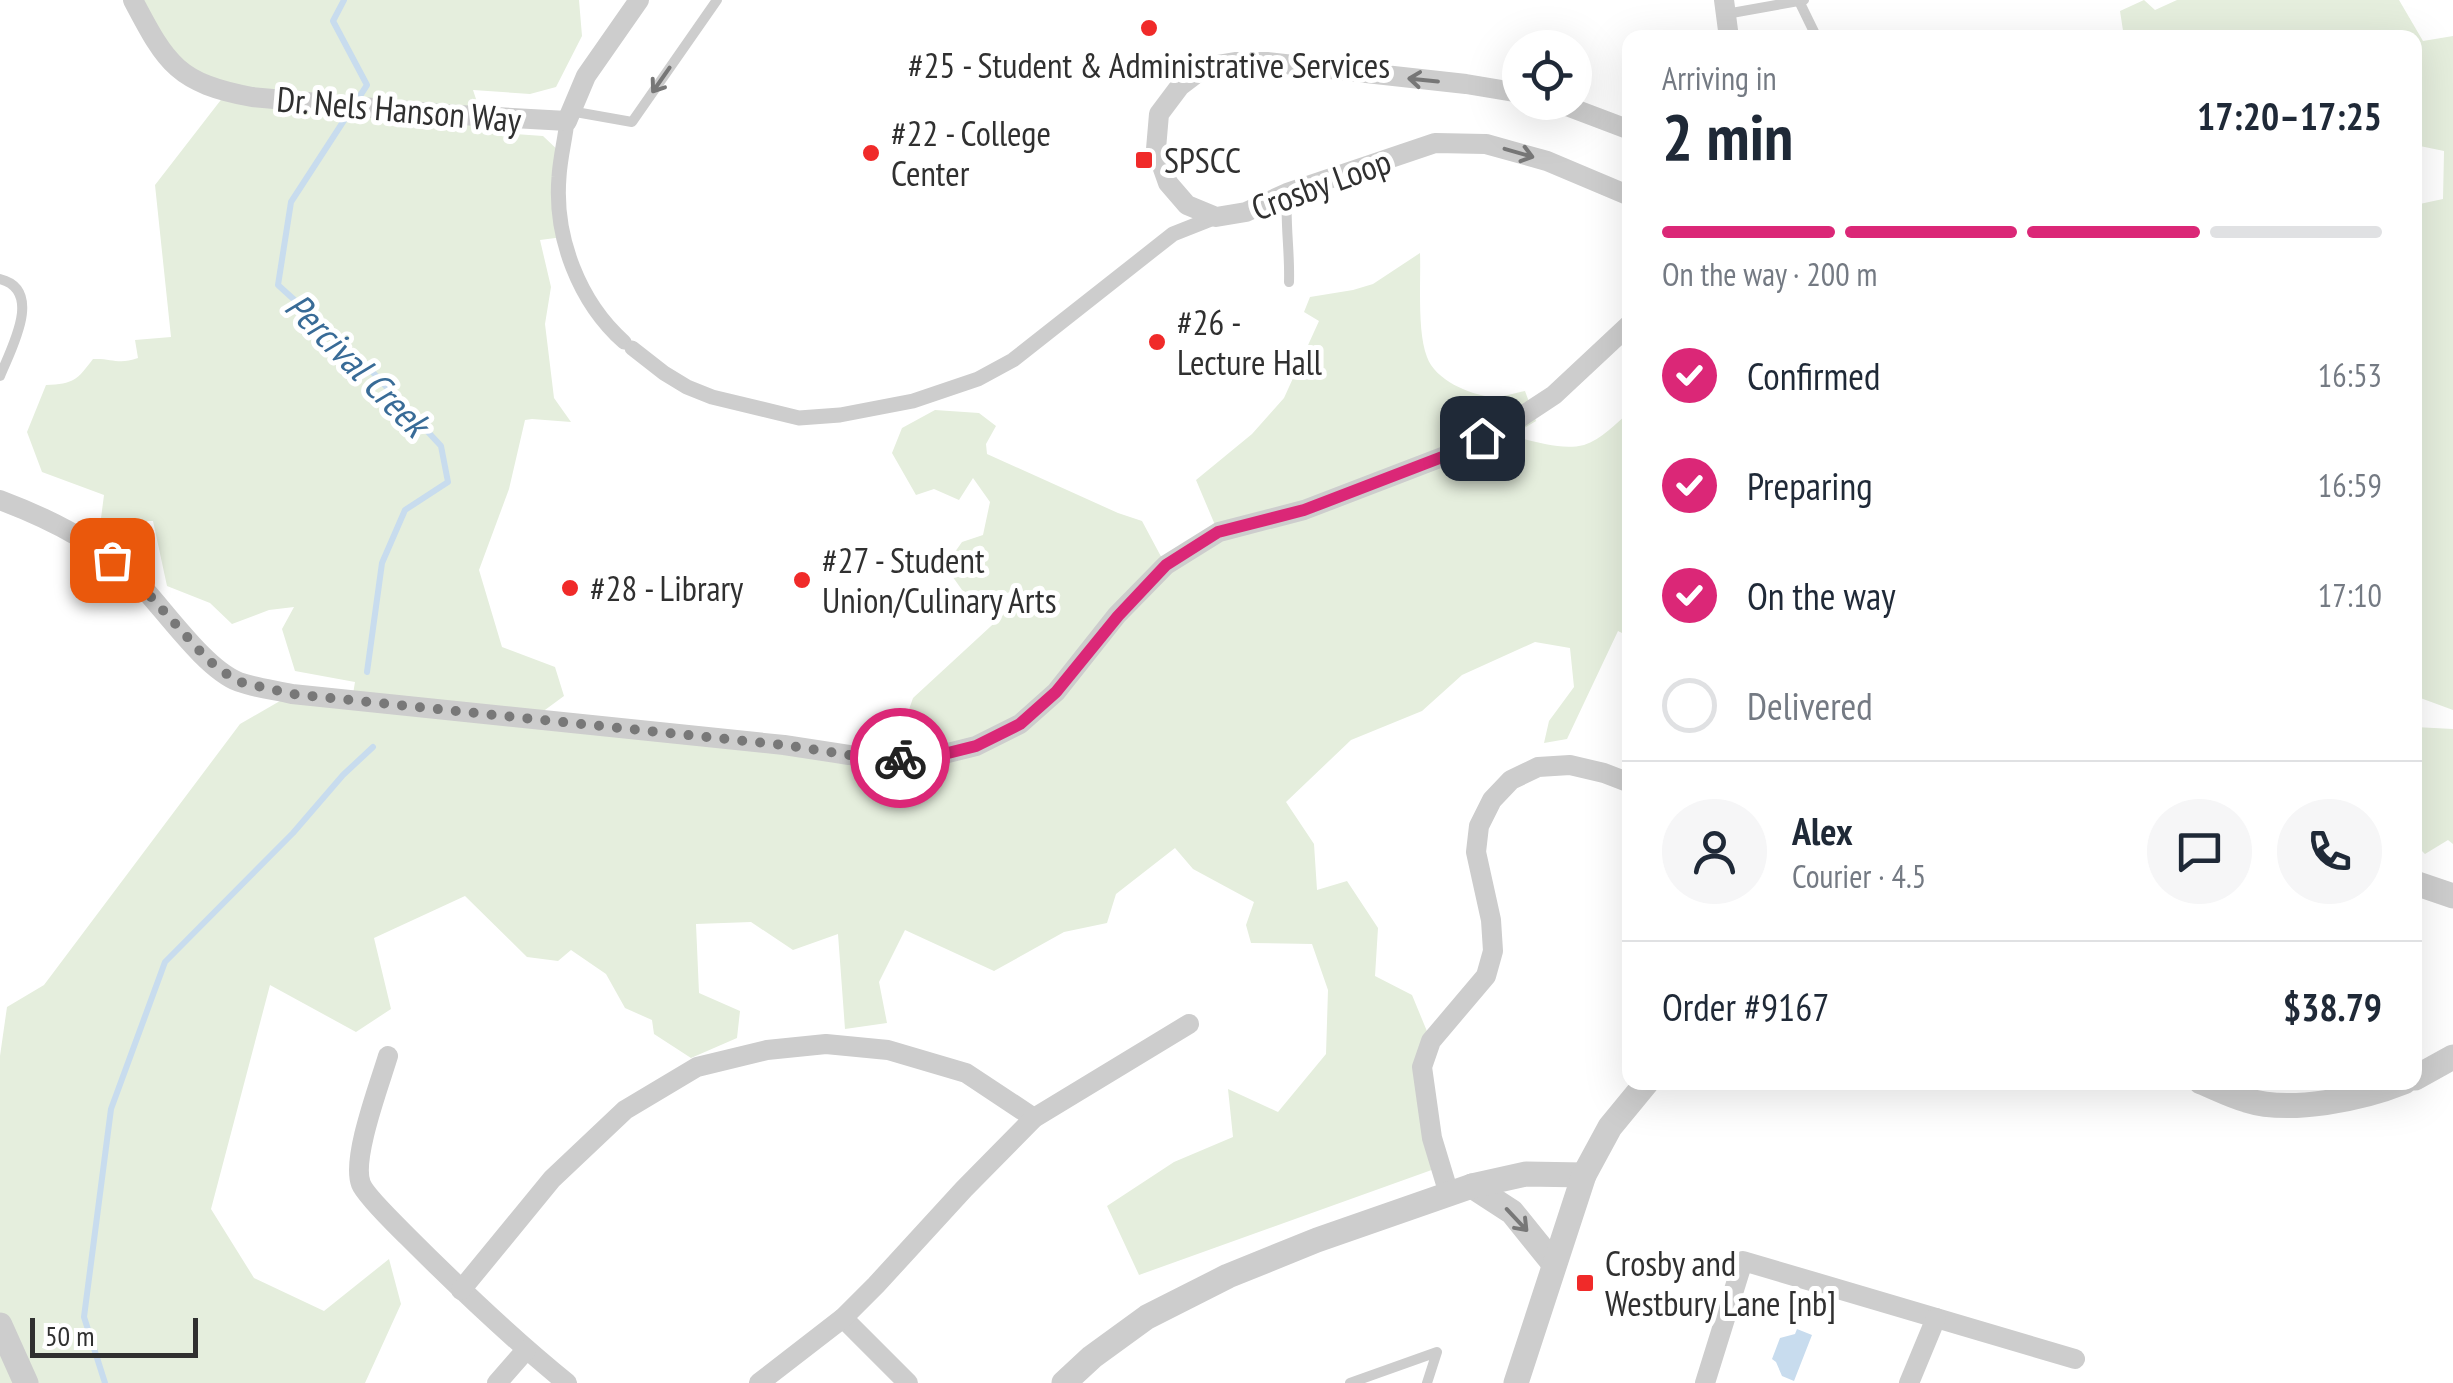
<!DOCTYPE html>
<meta charset="utf-8">
<style>
body{margin:0;font-family:"PT Sans Narrow",sans-serif;background:#f6f6f7;color:#1f2937;height:100vh;display:flex;flex-direction:column;font-size:38px;white-space:nowrap}
*{box-sizing:border-box;margin:0}
p{font-size:32px;color:#747a83}
.icon{flex:none;width:55px;height:55px;fill:none;stroke:currentColor;stroke-width:2;stroke-linecap:round;stroke-linejoin:round}
.map{position:relative;flex:1;overflow:hidden}
.side{position:absolute;left:1622px;top:30px;width:800px;height:1060px;display:flex;flex-direction:column;background:#fff;border-radius:20px;box-shadow:0 10px 40px #0002}
.side>*{flex:none}
.fabs{position:absolute;left:1502px;top:30px;display:grid;gap:20px}
.fabs a{display:grid;place-items:center;width:90px;height:90px;border-radius:50%;background:#fff;box-shadow:0 10px 40px #0002;font-size:50px}
.scale{position:absolute;left:30px;bottom:25px;width:168px;box-sizing:border-box;padding-left:10px;border:5px solid #303030;border-top:0;font-size:28px;line-height:35px;white-space:nowrap;color:#303030;-webkit-text-stroke:8px #fff;paint-order:stroke}
.pin{position:absolute;display:grid;place-items:center;width:85px;height:85px;color:#fff;margin:-42px;border-radius:20px;box-shadow:0 5px 15px #0006}
.courier{position:absolute;display:grid;place-items:center;width:100px;height:100px;margin:-50px;border:8px solid #db2777;border-radius:50%;background:#fff;color:#222;box-shadow:0 2px 12px #0007}
.headline em{font-style:normal;font-weight:700}
.headline div{display:flex;flex-direction:column-reverse}
.headline{display:flex;align-items:center;justify-content:space-between;height:170px;padding:0 40px}
h1{font-size:65px;font-weight:700;line-height:75px}
.bar{display:grid;grid-template-columns:repeat(4,1fr);gap:15px 10px;align-content:center;height:120px;padding:0 40px}
.bar i{height:12px;border-radius:8px;background:#e0e1e3}
.bar .current{background:#db2777}
.bar p{grid-column:span 4}
.line{display:flex;align-items:center;gap:25px;padding:0 40px;border-top:2px solid #e0e1e3}
.line div{flex:1}
.round{display:grid;place-items:center;flex:none;width:105px;height:105px;border-radius:52px;background:#f6f6f7}
ol{padding:0 40px;list-style:none}
li{display:flex;align-items:center;gap:30px;height:110px}
li p{margin-inline-start:auto}
li .icon{padding:10px;border-radius:50%;background:#db2777;color:#fff;stroke-width:4}
li:last-child{color:#747a83}
li i{width:55px;height:55px;border:5px solid #e0e1e3;border-radius:50%}
.map>svg:first-child{display:block}
.green{fill:#e5eedd}
.water{fill:#c8dcee}
.lines{fill:none;stroke-linecap:round;stroke-linejoin:round}
.stream{stroke:#c8dcee;stroke-width:6}
.service{stroke:#cdcdcd;stroke-width:10}
.pedestrian{stroke:#cdcdcd;stroke-width:15}
.minor{stroke:#cdcdcd;stroke-width:20}
.tertiary{stroke:#cdcdcd;stroke-width:25}
.oneway{stroke:#777}
.done{stroke:#787878;stroke-width:10;stroke-dasharray:0 18}
.route{stroke:#db2777;stroke-width:12}
.poi-dot{fill:#f02a29;stroke:#fff;stroke-width:4}
.labels{text-anchor:middle;dominant-baseline:central;stroke-width:10;stroke-linejoin:round;paint-order:stroke}
.poi-label{font-size:35px;fill:#303030;stroke:#fff;text-anchor:start}
.street-label{font-size:35px;fill:#303030;stroke:#fff}
.water-label{font-size:38px;font-style:italic;fill:#386b97;stroke:#fff}
</style>
<div class="map">
<svg width="2453" height="1383" viewBox="0 0 2453 1383">
<rect width="100%" height="100%" fill="#fff"/>
<!-- green -->
<g class="green">
<path d="M133,0H579L582,36L556,87L530,94L473,90L487,132L543,136L562,154L563,237L540,240L551,287L545,324L554,398L571,422L532,419L525,420L509,489L479,570L502,647L555,667L564,696L534,718L892,758L913,698L1003,615L1016,592H1010L972,604L945,566L962,542L983,535L990,502L973,478L959,500L934,489L916,495L892,453L902,428L935,410L979,413L996,426L986,444L987,454L1118,513L1142,521L1165,564L1218,532L1196,480L1252,434L1284,398L1319,321L1304,312L1310,297L1353,290L1373,284L1420,253C1421,282 1417,331 1427,357C1435,380 1470,395 1493,397C1503,397 1515,393 1525,391L1536,421L1511,436C1534,441 1561,451 1584,445C1601,440 1616,423 1630,412V637L1618,631L1567,739L1544,743L1549,721L1574,687L1570,648L1535,642L1462,675L1422,711L1351,740L1286,802L1314,844L1317,890L1347,881L1378,928L1375,976L1412,995L1431,1041L1422,1067L1440,1167L1139,1275L1107,1206L1174,1162L1233,1137L1228,1089L1278,1112L1326,1054L1328,990L1312,944L1251,943L1246,925L1254,902L1193,869L1175,848L1116,894L1107,923L1064,932L994,971L905,930L879,982L887,1023L845,1029L838,934L793,950L751,922L696,924L699,993L740,1011L737,1038L691,1058L654,1034L652,1020L625,1008L606,974L571,950L558,961L527,957L465,896L374,938L391,1009L356,1032L270,985L211,1209L254,1278L324,1311L389,1259L401,1304L365,1383H0V1056L7,1007L44,985L240,724L292,694L352,700L355,682L295,671L282,629L294,607L269,610L232,624L210,603L167,586L153,521H134L127,550L100,526L104,495L42,472L27,432L46,385C74,384 77,380 93,359C112,358 118,365 138,358L135,340L171,337L155,185L227,92L189,77Z"/>
<path d="M2144,0L2155,10L2177,0H2399L2423,41L2453,36V710L2415,696V205L2443,199L2444,151L2415,145V38L2124,37L2120,11Z"/>
<path d="M2415,727L2453,729V844L2448,840L2425,854L2415,844Z"/>
</g>
<!-- water -->
<path class="water" d="M1797,1329L1812,1335L1794,1381L1782,1376L1776,1362L1772,1359L1780,1338L1795,1334Z"/>
<g class="lines">
<!-- stream -->
<g class="stream">
<path d="M344,0L333,21L367,85L291,202L278,285L366,365L441,446L448,482L405,510L382,563L367,672"/>
<path d="M105,1383L84,1317L111,1109L165,962L293,833L343,775L373,747"/>
</g>
<!-- service -->
<g class="service">
<path d="M1799,1L1817,38"/>
<path d="M1726,14L1804,0"/>
<path d="M570,111L632,122L717,0"/>
<path d="M1287,194C1285,224 1290,252 1289,282"/>
<path d="M0,279C44,290 11,349 0,376"/>
<path d="M1350,1383L1437,1352L1427,1383"/>
</g>
<!-- pedestrian -->
<g class="pedestrian">
<path d="M567,121C565,140 560,158 559,177C554,237 579,302 624,342"/>
<path d="M632,348L664,373L687,387L712,397L799,418L840,415L913,401L978,379L1013,360L1173,234L1216,217"/>
</g>
<!-- minor -->
<g class="minor">
<path d="M133,0C167,65 178,83 252,97L441,114L567,121L586,76L639,0"/>
<path d="M1724,0L1729,38"/>
<path d="M1520,93L1466,84L1267,62H1235L1205,67L1180,86L1159,114L1156,149L1168,183L1187,205L1216,217L1246,212L1287,193L1435,143L1486,144L1547,161L1630,196"/>
<path d="M1556,102L1630,130"/>
<path d="M0,500C48,518 97,542 134,578C162,606 204,669 239,682C256,688 275,690 292,694L784,745L849,755L892,758L932,757L976,746L1020,724L1056,692L1117,615L1166,565L1219,532L1304,510L1450,454L1513,422L1554,395L1630,324"/>
<path d="M388,1056C380,1083 351,1159 361,1184C365,1195 397,1226 407,1236C458,1287 510,1337 567,1383"/>
<path d="M1449,1194L1432,1138L1422,1067L1431,1041L1486,976L1493,951L1491,920L1476,852L1479,826L1492,800L1511,780L1538,767L1570,765L1604,773L1630,783"/>
<path d="M461,1290L552,1179L625,1110L697,1067L767,1050L826,1044L888,1050L966,1073L1034,1118"/>
<path d="M843,1318L908,1383"/>
<path d="M497,1383L526,1350"/>
<path d="M759,1383L843,1318L876,1285L964,1189L1034,1118L1189,1024"/>
<path d="M1705,1383L1743,1261L2075,1359"/>
<path d="M1909,1383L1936,1318"/>
</g>
<!-- tertiary -->
<g class="tertiary">
<path d="M2415,883L2453,896"/>
<path d="M2415,1078L2453,1057"/>
<path d="M2201,1082C2216,1088 2231,1096 2246,1100C2290,1114 2362,1099 2404,1082"/>
<path d="M1472,1186L1512,1212L1554,1264"/>
<path d="M0,1325L26,1383"/>
<path d="M1064,1383L1092,1357L1147,1317L1228,1276L1317,1240L1472,1186L1526,1174L1584,1175"/>
<path d="M1516,1383L1584,1175L1610,1127L1647,1082"/>
</g>
</g>
<!-- one-way arrows -->
<defs><path id="oneway-shaft" d="M-6 0H5M1.5-3L5.5 0L1.5 3" fill="none" stroke-width="1.6" stroke-linecap="round" stroke-linejoin="round" transform="scale(2.5)"/></defs>
<g class="oneway">
<use href="#oneway-shaft" transform="translate(661 80) rotate(125)"/>
<use href="#oneway-shaft" transform="translate(1423 80) rotate(-174)"/>
<use href="#oneway-shaft" transform="translate(1519 153) rotate(16)"/>
<use href="#oneway-shaft" transform="translate(1517 1220) rotate(47)"/>
</g>
<g class="lines">
<!-- done -->
<path class="done" d="M112,560L132,576L208,660L236,681L292,694L784,745L849,755L900,758"/>
<!-- route -->
<path class="route" d="M900,758L932,757L976,746L1020,724L1056,692L1118,616L1166,565L1218,532L1304,510L1450,454L1482,438"/>
</g>
<!-- markers -->
<g class="poi-dot">
<circle cx="1149" cy="28" r="10"/>
<circle cx="871" cy="153" r="10"/>
<rect x="1134" y="150" width="20" height="20" rx="5"/>
<circle cx="1157" cy="342" r="10"/>
<circle cx="802" cy="580" r="10"/>
<circle cx="570" cy="588" r="10"/>
<rect x="1575" y="1273" width="20" height="20" rx="5"/>
</g>
<g class="labels">
<!-- poi labels -->
<g class="poi-label">
<text x="1149" y="65" text-anchor="middle">#25 - Student &amp; Administrative Services</text>
<text x="891" y="133">#22 - College<tspan x="891" dy="40">Center</tspan></text>
<text x="1164" y="160">SPSCC</text>
<text x="1177" y="322">#26 -<tspan x="1177" dy="40">Lecture Hall</tspan></text>
<text x="822" y="560">#27 - Student<tspan x="822" dy="40">Union/Culinary Arts</tspan></text>
<text x="590" y="588">#28 - Library</text>
<text x="1605" y="1263">Crosby and<tspan x="1605" dy="40">Westbury Lane [nb]</tspan></text>
</g>
<!-- street labels -->
<g class="street-label">
<text transform="translate(399 109) rotate(5)">Dr. Nels Hanson Way</text>
<text transform="translate(1321 184) rotate(-20)">Crosby Loop</text>
</g>
<!-- water labels -->
<g class="water-label">
<text transform="translate(358 364) rotate(45)">Percival Creek</text>
</g>
</g>
</svg>
<div class="fabs">
<a><svg class="icon" aria-label="locate" viewBox="0 0 24 24"><circle cx="12" cy="12" r="6"/><path d="M12 2v4M12 18v4M2 12h4M18 12h4"/></svg></a>
</div>
<div class="scale">50 m</div>
<div class="pin" style="left:112px;top:560px;background:#ea580c"><svg class="icon" aria-label="bag" viewBox="0 0 24 24"><path d="M5 8h14l-1 12H6zM9 8a3 3 0 0 1 6 0"/></svg></div>
<div class="pin" style="left:1482px;top:438px;background:#1f2937"><svg class="icon" aria-label="home" viewBox="0 0 24 24"><path d="M3 11l9-7 9 7M6 9v11h12V9"/></svg></div>
<div class="courier" style="left:900px;top:758px"><svg class="icon" aria-label="bike" viewBox="0 0 24 24"><circle cx="6" cy="16" r="4"/><circle cx="18" cy="16" r="4"/><path d="M6 16l4-8h5l3 8M10 8l3 8H6M13 5h3"/></svg></div>
<section class="side">
<div class="headline"><div><h1>2 min</h1><p>Arriving in</p></div><em>17:20–17:25</em></div>
<div class="bar"><i class="current"></i><i class="current"></i><i class="current"></i><i></i><p>On the way · 200 m</p></div>
<ol>
<li><svg class="icon" aria-label="check" viewBox="0 0 24 24"><path d="M5 12l5 5 9-10"/></svg>Confirmed<p>16:53</p></li>
<li><svg class="icon" aria-label="check" viewBox="0 0 24 24"><path d="M5 12l5 5 9-10"/></svg>Preparing<p>16:59</p></li>
<li><svg class="icon" aria-label="check" viewBox="0 0 24 24"><path d="M5 12l5 5 9-10"/></svg>On the way<p>17:10</p></li>
<li><i></i>Delivered</li>
</ol>
<div class="line" style="height:180px"><a class="round"><svg class="icon" aria-label="person" viewBox="0 0 24 24"><circle cx="12" cy="8" r="4"/><path d="M4 21q1-7 8-7t8 7"/></svg></a><div><b>Alex</b><p>Courier · 4.5</p></div><a class="round"><svg class="icon" aria-label="chat" viewBox="0 0 24 24"><path d="M4 5h16v11H9l-5 4z"/></svg></a><a class="round"><svg class="icon" aria-label="phone" viewBox="0 0 24 24"><path d="M5 4h4l2 5-3 2q2 4 5 5l2-3 5 2v4C11 20 4 13 5 4z"/></svg></a></div>
<div class="line" style="height:130px"><div>Order #9167</div><b>$38.79</b></div>
</section>
</div>
